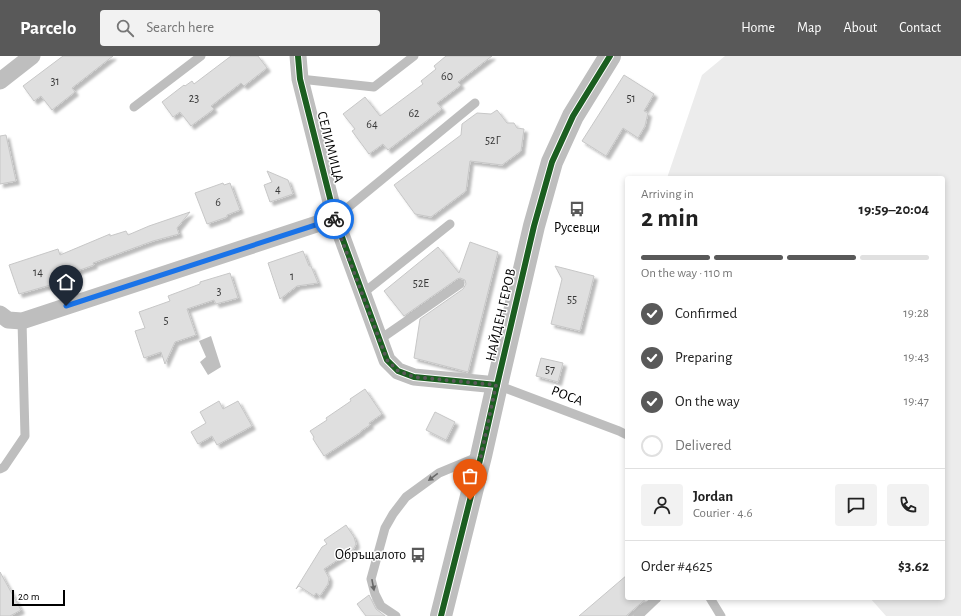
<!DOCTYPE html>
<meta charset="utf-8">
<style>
body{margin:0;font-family:"Alegreya Sans",sans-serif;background:#f2f2f2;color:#222;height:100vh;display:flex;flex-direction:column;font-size:15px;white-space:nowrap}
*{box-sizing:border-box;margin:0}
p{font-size:13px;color:#767676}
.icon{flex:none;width:22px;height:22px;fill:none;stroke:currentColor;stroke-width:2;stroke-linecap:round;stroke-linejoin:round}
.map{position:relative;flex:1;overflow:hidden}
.sheet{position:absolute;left:625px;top:120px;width:320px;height:424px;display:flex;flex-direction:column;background:#fff;border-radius:4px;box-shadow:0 2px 6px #0003}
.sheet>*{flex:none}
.scale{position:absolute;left:12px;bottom:10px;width:53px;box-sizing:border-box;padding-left:4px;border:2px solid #000;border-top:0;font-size:11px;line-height:14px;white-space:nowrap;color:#000;-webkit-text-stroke:3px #fff;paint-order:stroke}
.pin{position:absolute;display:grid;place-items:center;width:34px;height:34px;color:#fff;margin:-41px -17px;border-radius:50% 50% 50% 0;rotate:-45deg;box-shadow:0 0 4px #0007}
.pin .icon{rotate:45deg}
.courier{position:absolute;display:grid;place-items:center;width:40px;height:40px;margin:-20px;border:3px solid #1a73e8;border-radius:50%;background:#fff;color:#222;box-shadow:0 1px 5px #0007}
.summary em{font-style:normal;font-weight:700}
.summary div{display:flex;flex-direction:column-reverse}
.summary{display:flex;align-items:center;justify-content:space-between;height:68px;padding:0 16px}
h1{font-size:26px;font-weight:700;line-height:30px}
.bar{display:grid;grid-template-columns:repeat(4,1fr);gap:6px 4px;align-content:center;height:48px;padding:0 16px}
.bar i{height:5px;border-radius:3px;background:#e0e0e0}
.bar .active{background:#595959}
.bar p{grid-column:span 4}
.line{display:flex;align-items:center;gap:10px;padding:0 16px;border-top:1px solid #e0e0e0}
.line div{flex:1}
.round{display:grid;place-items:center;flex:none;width:42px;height:42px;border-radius:4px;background:#f2f2f2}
ol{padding:0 16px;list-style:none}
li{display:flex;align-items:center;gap:12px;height:44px}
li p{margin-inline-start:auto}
li .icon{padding:4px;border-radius:50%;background:#595959;color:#fff;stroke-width:4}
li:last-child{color:#767676}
li i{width:22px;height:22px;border:2px solid #e0e0e0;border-radius:50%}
header{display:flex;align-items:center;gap:24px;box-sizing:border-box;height:56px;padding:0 20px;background:#595959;color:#fff}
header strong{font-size:19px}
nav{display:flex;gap:22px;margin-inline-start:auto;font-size:14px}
.search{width:280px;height:36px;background:#f2f2f2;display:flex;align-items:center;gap:10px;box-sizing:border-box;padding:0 14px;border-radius:4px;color:#767676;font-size:15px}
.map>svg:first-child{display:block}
.green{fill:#ececec}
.water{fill:#bfbfbf}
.building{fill:#dfdfdf;stroke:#c7c7c7;filter:url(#shadow)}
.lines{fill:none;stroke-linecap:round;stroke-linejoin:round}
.service{stroke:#bebebe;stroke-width:9}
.minor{stroke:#bebebe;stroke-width:17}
.tertiary{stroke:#bebebe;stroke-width:22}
.cycleway-casing{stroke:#fff;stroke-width:8}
.cycleway{stroke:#1b5e20;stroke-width:6}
.oneway{fill:#686868}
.done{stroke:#595959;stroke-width:4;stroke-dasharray:0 7.2}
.route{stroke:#1a73e8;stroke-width:5}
.labels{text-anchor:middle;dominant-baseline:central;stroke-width:3;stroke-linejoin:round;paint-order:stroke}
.number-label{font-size:12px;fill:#383838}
.street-label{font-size:14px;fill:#000;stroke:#fff}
.poi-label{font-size:14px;fill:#000;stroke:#fff}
</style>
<header>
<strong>Parcelo</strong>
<div class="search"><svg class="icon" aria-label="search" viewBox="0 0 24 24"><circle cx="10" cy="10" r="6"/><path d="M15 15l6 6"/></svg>Search here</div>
<nav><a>Home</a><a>Map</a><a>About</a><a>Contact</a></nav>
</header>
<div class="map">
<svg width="961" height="560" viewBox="0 0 961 560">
<defs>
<filter id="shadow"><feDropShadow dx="3.5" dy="3.5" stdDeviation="1" flood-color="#0004"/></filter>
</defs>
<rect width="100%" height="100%" fill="#fff"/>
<!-- green -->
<path class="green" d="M725,0H961V560H886L870,542H943V122H667L702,19Z"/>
<!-- water -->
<path class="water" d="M211,280L221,311L208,319L200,306L206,301L199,285Z"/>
<!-- building -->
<g class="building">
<path d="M63,0H113L72,32L75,36L52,54L41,40L34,45L23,30Z"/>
<path d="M231,0H258L267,12L244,30L241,27L211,50L214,53L191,70L180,56L173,61L162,46L184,29L185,30L192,25L194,28Z"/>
<path d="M446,0H492L458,26L461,29L437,47L442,53L388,94L383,88L369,98L352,75L355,73L343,58L365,41L380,60L423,28L421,25L436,13L434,10Z"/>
<path d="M624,19L654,38L644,55L648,57L645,70L638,82L623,72L606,100L582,85Z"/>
<path d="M497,54L507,67H514L517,72L524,73L521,95L502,109L470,105L466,135L431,161L415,158L394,129L461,79L462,68L477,57L491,58Z"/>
<path d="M6,79L16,125L0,128V80Z"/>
<path d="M267,115L288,124L293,138L270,146L264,129L272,126Z"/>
<path d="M223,127L224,129L230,127L240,154L227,159V161L207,168L195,137Z"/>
<path d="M190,156L177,172L179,178L153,185L93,207L94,209L66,219L68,224L19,238L9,209L58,193L60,199L110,178V180L126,175L128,179L149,170Z"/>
<path d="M470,186L498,196L468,316L414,302L420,263L463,233L466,228L465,224L460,222L457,223L404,260L384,235L438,191L459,217Z"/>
<path d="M303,195L309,210H311L318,227L297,230L280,243L268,207Z"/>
<path d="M555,210L594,220L580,275L551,268L562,223Z"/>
<path d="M230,217L238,242L216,248L214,244L187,253L196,279L175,286L165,308L161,296L144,302L135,275L145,272L139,256L170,245L168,240L200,228V226Z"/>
<path d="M541,302L563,307L558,326L536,320Z"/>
<path d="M365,333L382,358L369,367L370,369L361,375V376L324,400L313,383L314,381L310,375L327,364L326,362L351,345L350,343Z"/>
<path d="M219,345L223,353L238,345L252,370L217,389L212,380L198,388L191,376L206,367L200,356Z"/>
<path d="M435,356L455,366L446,384L426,374Z"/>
<path d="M346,469L354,481L356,488L353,494L324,513L329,522L328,528L320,540L316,537L314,540L299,530L296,533L322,491L327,488L324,484Z"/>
<path d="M0,516L21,554L10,560H0Z"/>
<path d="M627,519V542H647L626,560H579Z"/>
<path d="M369,539L376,553L385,560H366L357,548Z"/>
</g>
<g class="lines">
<!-- service -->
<g class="service">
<path d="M300,23L374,31L414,0"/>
<path d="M134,51L201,0"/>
<path d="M335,162L475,47"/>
<path d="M362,238L450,168"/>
<path d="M379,284L460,228"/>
<path d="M497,329L619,375L627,379"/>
<path d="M0,413L4,411L25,380L22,265"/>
<path d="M710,542L721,560"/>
<path d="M396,560L381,550L375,538L371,523L385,472L393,458L406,441L439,417L480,400"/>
<path d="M638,560L657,542"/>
</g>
<!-- minor -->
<g class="minor">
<path d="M298,0L300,23L335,162L387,304L398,315L414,321L497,329"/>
<path d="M0,25L32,0"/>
<path d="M0,258L8,264L22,265L335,162"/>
</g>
<!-- tertiary -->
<path class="tertiary" d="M441,560L481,400L497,329L534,170L552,106L573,60L610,0"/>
<defs>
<g id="cycleway">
<path d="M298,0L300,23L335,162L387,304L398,315L414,321L497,329"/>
<path d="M441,560L481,400L497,329L534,170L552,106L573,60L610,0"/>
</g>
</defs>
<!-- cycleway casing -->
<use href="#cycleway" class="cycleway-casing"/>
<!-- cycleway -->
<use href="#cycleway" class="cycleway"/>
</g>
<!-- one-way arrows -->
<defs><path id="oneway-solid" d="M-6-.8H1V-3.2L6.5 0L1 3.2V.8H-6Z"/></defs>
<g class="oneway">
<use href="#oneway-solid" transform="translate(433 421) rotate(143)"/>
<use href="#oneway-solid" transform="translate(373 529) rotate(79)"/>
</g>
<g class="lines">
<!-- done -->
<path class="done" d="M334,163L387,304L398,315L414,321L496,329L481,400L470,444"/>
<!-- route -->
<path class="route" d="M66,250L334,163"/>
</g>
<!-- icons -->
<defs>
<symbol id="bus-bare" viewBox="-9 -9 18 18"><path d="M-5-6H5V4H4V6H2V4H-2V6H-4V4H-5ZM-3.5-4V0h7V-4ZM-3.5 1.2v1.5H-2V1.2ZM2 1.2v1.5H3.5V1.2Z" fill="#595959" stroke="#fff" stroke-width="2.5" paint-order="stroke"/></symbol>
</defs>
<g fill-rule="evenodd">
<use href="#bus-bare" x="566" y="142" width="22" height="22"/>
<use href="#bus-bare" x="407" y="488" width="22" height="22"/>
</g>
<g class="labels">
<!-- number labels -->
<g class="number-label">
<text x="447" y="20">60</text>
<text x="55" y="25">31</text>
<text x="194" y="42">23</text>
<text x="631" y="42">51</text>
<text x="414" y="57">62</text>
<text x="372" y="68">64</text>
<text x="493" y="84">52Г</text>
<text x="278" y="133">4</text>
<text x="218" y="146">6</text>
<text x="38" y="216">14</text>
<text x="292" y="220">1</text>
<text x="421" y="227">52E</text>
<text x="219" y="235">3</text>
<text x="572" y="243">55</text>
<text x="166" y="264">5</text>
<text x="550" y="313">57</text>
</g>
<!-- street labels -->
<g class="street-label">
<text transform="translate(330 91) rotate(76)">СЕЛИМИЦА</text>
<text transform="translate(501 259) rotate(-77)">НАЙДЕН ГЕРОВ</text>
<text transform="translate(567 340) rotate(21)">РОСА</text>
</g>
<!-- poi labels -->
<g class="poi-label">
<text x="577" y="172">Русевци</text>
<text x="406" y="499" text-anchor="end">Обръщалото</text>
</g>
</g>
</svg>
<div class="scale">20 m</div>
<div class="pin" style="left:470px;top:444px;background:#ea580c"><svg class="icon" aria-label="bag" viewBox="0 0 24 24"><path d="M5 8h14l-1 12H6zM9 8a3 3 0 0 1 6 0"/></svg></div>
<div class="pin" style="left:66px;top:250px;background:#1f2937"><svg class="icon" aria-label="home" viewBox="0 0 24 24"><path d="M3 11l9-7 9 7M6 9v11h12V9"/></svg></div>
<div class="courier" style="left:334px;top:163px"><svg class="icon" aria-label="bike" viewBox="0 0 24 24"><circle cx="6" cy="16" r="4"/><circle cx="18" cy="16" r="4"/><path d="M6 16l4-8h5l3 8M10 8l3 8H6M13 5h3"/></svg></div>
<section class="sheet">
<div class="summary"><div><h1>2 min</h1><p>Arriving in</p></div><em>19:59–20:04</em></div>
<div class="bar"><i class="active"></i><i class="active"></i><i class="active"></i><i></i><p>On the way · 110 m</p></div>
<ol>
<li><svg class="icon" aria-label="check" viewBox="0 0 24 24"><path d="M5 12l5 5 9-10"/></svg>Confirmed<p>19:28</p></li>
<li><svg class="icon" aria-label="check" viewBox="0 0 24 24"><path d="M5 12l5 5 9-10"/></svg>Preparing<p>19:43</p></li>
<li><svg class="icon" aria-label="check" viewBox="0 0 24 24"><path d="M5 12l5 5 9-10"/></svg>On the way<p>19:47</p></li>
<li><i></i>Delivered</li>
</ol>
<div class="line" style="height:72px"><a class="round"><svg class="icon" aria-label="person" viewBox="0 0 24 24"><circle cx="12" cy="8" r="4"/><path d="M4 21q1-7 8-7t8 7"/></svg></a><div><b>Jordan</b><p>Courier · 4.6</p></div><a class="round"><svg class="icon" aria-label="chat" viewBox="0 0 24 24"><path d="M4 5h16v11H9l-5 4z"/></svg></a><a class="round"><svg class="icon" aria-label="phone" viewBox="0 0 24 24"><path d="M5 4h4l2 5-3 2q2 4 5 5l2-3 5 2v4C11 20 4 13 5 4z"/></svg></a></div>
<div class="line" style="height:52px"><div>Order #4625</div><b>$3.62</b></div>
</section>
</div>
